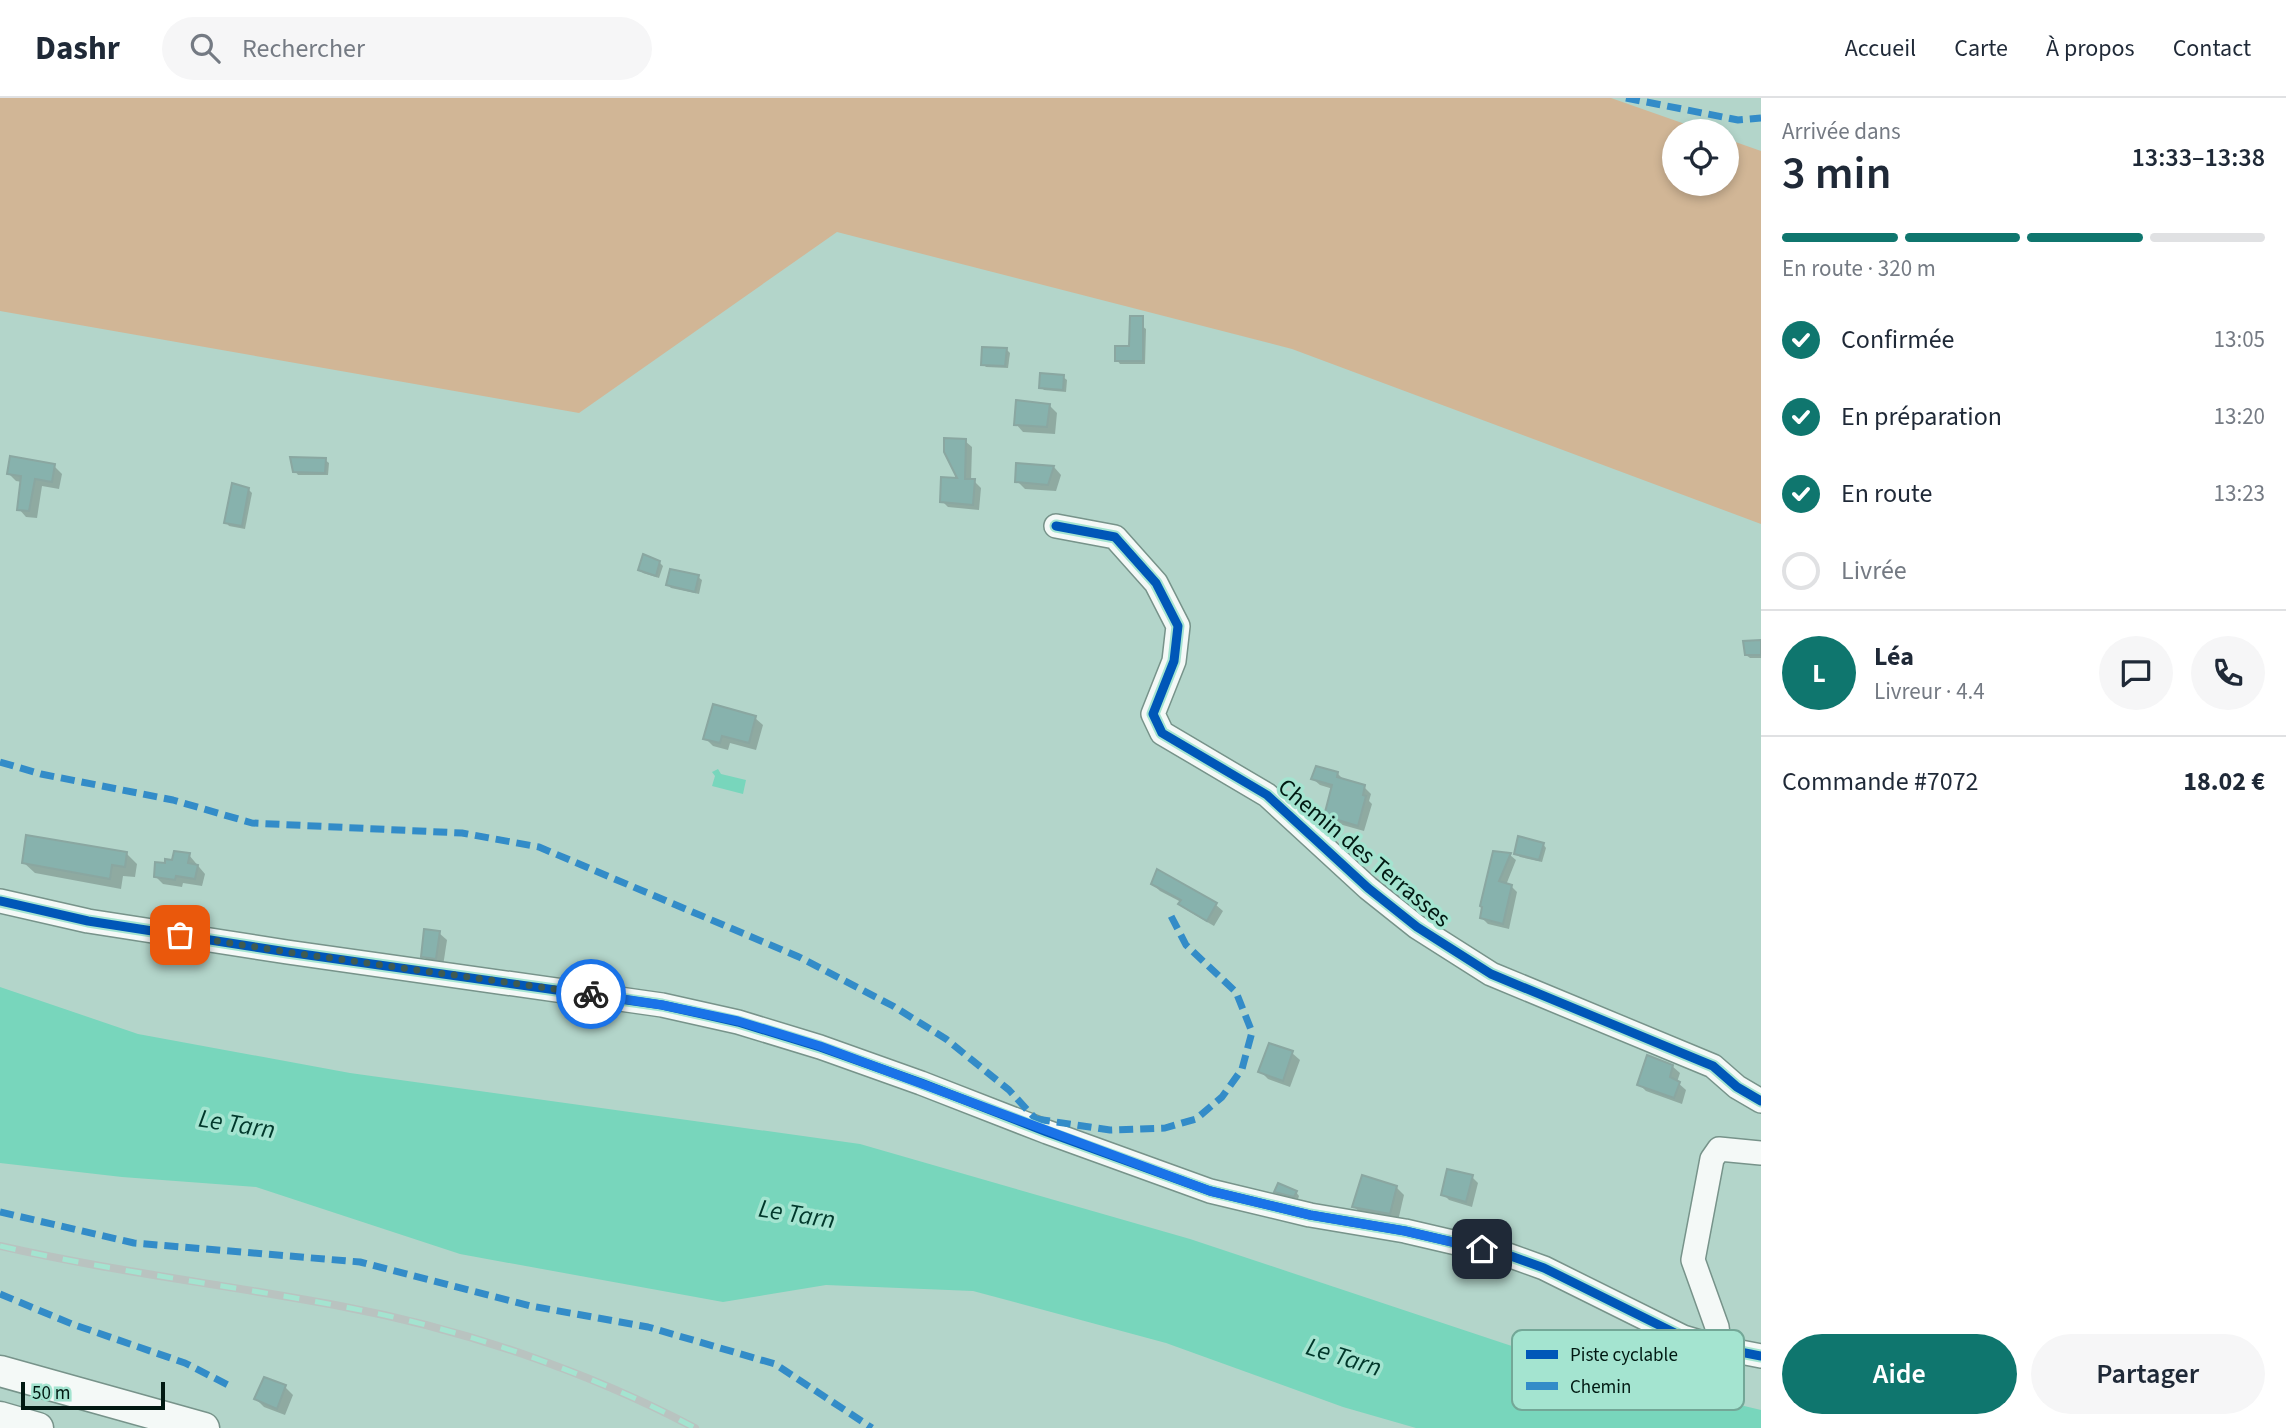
<!DOCTYPE html>
<html lang="fr">
<meta charset="utf-8">
<style>
body{margin:0;font-family:"Source Sans 3",sans-serif;background:#f6f6f7;color:#1f2937;height:100vh;display:flex;flex-direction:column;font-size:26px;white-space:nowrap}
*{box-sizing:border-box;margin:0}
p{font-size:23px;color:#747a83}
.icon{flex:none;width:38px;height:38px;fill:none;stroke:currentColor;stroke-width:2;stroke-linecap:round;stroke-linejoin:round}
.map{position:relative;flex:1;overflow:hidden}
.panel{display:flex;flex-direction:column;background:#fff;width:525px}
.panel>*{flex:none}
.controls{position:absolute;left:1662px;top:21px;display:grid;gap:14px}
.controls a{display:grid;place-items:center;width:77px;height:77px;border-radius:50%;background:#fff;box-shadow:0 4px 10px #0003;font-size:35px}
.scale{position:absolute;left:21px;bottom:18px;width:144px;box-sizing:border-box;padding-left:7px;border:4px solid #011912;border-top:0;font-size:19px;line-height:24px;white-space:nowrap;color:#011912;-webkit-text-stroke:5px #a4e4d0;paint-order:stroke}
.pin{position:absolute;display:grid;place-items:center;width:60px;height:60px;color:#fff;margin:-30px;border-radius:14px;box-shadow:0 4px 10px #0006}
.courier{position:absolute;display:grid;place-items:center;width:70px;height:70px;margin:-35px;border:5px solid #1a73e8;border-radius:50%;background:#fff;color:#222;box-shadow:0 2px 9px #0007}
.headline em{font-style:normal;font-weight:600}
.headline div{display:flex;flex-direction:column-reverse}
.headline{display:flex;align-items:center;justify-content:space-between;height:119px;padding:0 21px}
h1{font-size:46px;font-weight:600;line-height:52px}
.bar{display:grid;grid-template-columns:repeat(4,1fr);gap:10px 7px;align-content:center;height:84px;padding:0 21px}
.bar i{height:9px;border-radius:5px;background:#e0e1e3}
.bar .active{background:#0f766e}
.bar p{grid-column:span 4}
.line{display:flex;align-items:center;gap:18px;padding:0 21px;border-top:2px solid #e0e1e3}
.line div{flex:1}
.round{display:grid;place-items:center;flex:none;width:74px;height:74px;border-radius:37px;background:#f6f6f7}
ol{padding:0 21px;list-style:none}
li{display:flex;align-items:center;gap:21px;height:77px}
li p{margin-inline-start:auto}
li .icon{padding:7px;border-radius:50%;background:#0f766e;color:#fff;stroke-width:4}
li:last-child{color:#747a83}
li i{width:38px;height:38px;border:4px solid #e0e1e3;border-radius:50%}
.button{display:flex;gap:14px;margin-top:auto;padding:14px 21px}
.button a{flex:1;height:80px;border-radius:42px;background:#0f766e;color:#fff;font-size:28px;font-weight:600;line-height:80px;text-align:center}
.button a+a{background:#f6f6f7;color:#1f2937}
header{display:flex;align-items:center;gap:42px;box-sizing:border-box;height:98px;padding:0 35px;background:#fff;border-bottom:2px solid #e0e1e3}
header strong{font-size:33px}
nav{display:flex;gap:38px;margin-inline-start:auto;font-size:24px}
.search{width:490px;height:63px;background:#f6f6f7;display:flex;align-items:center;gap:18px;box-sizing:border-box;padding:0 24px;border-radius:38px;color:#747a83;font-size:26px}
main{display:flex;flex:1;min-height:0}
.map>svg:first-child{display:block}
.green{fill:#d1b696}
.water{fill:#78d6bc}
.shadow{fill:#0003}
.building{fill:#87b2ad;stroke:#8aa7a1;stroke-width:2}
.lines{fill:none;stroke-linecap:round;stroke-linejoin:round}
.minor-casing{stroke:#77938a;stroke-width:26}
.major-casing{stroke:#77938a;stroke-width:33}
.minor{stroke:#f4f9f7;stroke-width:23}
.major{stroke:#f4f9f7;stroke-width:30}
.rail-casing{stroke:#b9c3c0;stroke-width:8}
.rail{stroke:#a4e4d0;stroke-width:5;stroke-dasharray:16;stroke-linecap:butt}
.quiet{stroke:#338cc8;stroke-width:7;stroke-dasharray:14 7;stroke-linecap:butt}
.cycleway-casing{stroke:#a4e4d0;stroke-width:13}
.cycleway{stroke:#0057b8;stroke-width:9}
.done{stroke:#3f5b52;stroke-width:7;stroke-dasharray:0 12.6}
.route{stroke:#1a73e8;stroke-width:9}
.labels{text-anchor:middle;dominant-baseline:central;stroke-width:7;stroke-linejoin:round;paint-order:stroke}
.street-label{font-size:24px;fill:#011912;stroke:#a4e4d0}
.water-label{font-size:26px;font-style:italic;fill:#00372a;stroke:#a4e4d0}
.key{fill:#a4e4d0;stroke:#73a797;stroke-width:2}
.key-label{font-size:19px;fill:#011912}
</style>
<header>
<strong>Dashr</strong>
<div class="search"><svg class="icon" aria-label="search" viewBox="0 0 24 24"><circle cx="10" cy="10" r="6"/><path d="M15 15l6 6"/></svg>Rechercher</div>
<nav><a>Accueil</a><a>Carte</a><a>À propos</a><a>Contact</a></nav>
</header>
<main>
<div class="map">
<svg width="1761" height="1330" viewBox="0 0 1761 1330">
<rect width="100%" height="100%" fill="#b3d5ca"/>
<!-- green -->
<path class="green" d="M0,0H1611L1705,33H1675V86H1727V41L1761,53V426L1292,251L837,134L579,315L0,213Z"/>
<!-- water -->
<g class="water">
<path d="M718,671L721,676L746,682L743,696L712,688L715,678L712,674Z"/>
<path d="M0,889L138,936L350,975L860,1046L1190,1141L1560,1264L1761,1312V1330H1416L1343,1309L1166,1245L973,1193L826,1187L723,1204L460,1156L256,1089L122,1079L0,1065Z"/>
</g>
<!-- shadow -->
<g class="shadow">
<path d="M1142,228L1146,231L1145,266H1120L1117,262L1130,250Z"/>
<path d="M1007,252L1010,255L1008,270L986,269L983,266Z"/>
<path d="M1063,279L1067,282L1066,294L1044,292L1041,289Z"/>
<path d="M1049,307L1057,315L1055,336L1023,334L1016,326Z"/>
<path d="M965,343L972,349L971,383H974L981,390L979,412L948,409L942,403L960,382Z"/>
<path d="M325,362L329,365L328,377H298L295,373Z"/>
<path d="M1018,367L1054,369L1061,377L1056,393L1025,391L1017,383Z"/>
<path d="M54,368L62,376L59,391L42,388L37,420L26,419L19,411L22,384L16,383L8,375Z"/>
<path d="M249,392L252,395L245,431L229,428L226,424Z"/>
<path d="M659,464L663,468L659,480L643,475L640,472Z"/>
<path d="M698,479L702,482L699,496L671,490L667,486Z"/>
<path d="M1761,544V560H1750L1746,557Z"/>
<path d="M755,620L763,627L756,652L730,645L728,652L713,648L705,640Z"/>
<path d="M1337,675L1344,682L1364,689L1371,696L1369,703L1372,706L1364,733L1332,724L1325,718L1333,691L1320,687L1313,681Z"/>
<path d="M1543,746L1546,750L1542,764L1520,759L1516,755Z"/>
<path d="M126,755L137,766L135,779L123,778L121,791L35,775L23,764Z"/>
<path d="M189,757L205,776L202,788L183,785L182,789L163,786L155,778L166,767Z"/>
<path d="M1510,757L1516,762L1506,787L1511,788L1517,794L1509,831L1488,826L1482,820L1484,810Z"/>
<path d="M1158,773L1216,807L1223,813L1214,828L1187,812L1180,806L1181,804L1160,793L1153,786Z"/>
<path d="M439,835L447,842L443,868L431,866L423,858Z"/>
<path d="M1292,955L1300,962L1290,989L1268,981L1260,973Z"/>
<path d="M1672,968L1680,975L1677,984L1686,992L1682,1006L1646,993L1639,986Z"/>
<path d="M1472,1079L1478,1085L1472,1109L1449,1102L1443,1096Z"/>
<path d="M1396,1089L1404,1097L1398,1123L1362,1116L1354,1109Z"/>
<path d="M1276,1094H1296L1299,1098L1298,1101L1280,1097Z"/>
<path d="M285,1289L293,1297L285,1317L264,1309L256,1301Z"/>
</g>
<!-- building -->
<g class="building">
<path d="M1130,218H1143V263H1115V248H1129Z"/>
<path d="M982,249L1007,250L1005,268L981,267Z"/>
<path d="M1040,275L1064,277L1063,292L1039,290Z"/>
<path d="M1016,302L1050,306L1047,329L1014,327Z"/>
<path d="M944,340L966,341L965,381H975L973,407L940,404L941,379L957,380L944,354Z"/>
<path d="M10,358L55,366L52,384L35,381L29,413L17,412L21,378L7,376Z"/>
<path d="M290,359L326,360L325,375L293,374Z"/>
<path d="M1016,365L1054,368L1048,387L1015,384Z"/>
<path d="M232,385L249,390L242,428L224,425Z"/>
<path d="M643,456L660,463L656,478L638,472Z"/>
<path d="M670,471L699,477L695,494L666,487Z"/>
<path d="M1761,542V557H1745L1743,543Z"/>
<path d="M713,606L756,618L749,645L722,638L720,645L703,641Z"/>
<path d="M1316,668L1338,674L1337,679L1365,687L1363,697L1366,698L1358,728L1324,718L1332,687L1311,681Z"/>
<path d="M26,737L127,754L125,769L112,767L110,781L22,765Z"/>
<path d="M1518,738L1544,745L1539,762L1514,756Z"/>
<path d="M174,753L190,755L188,765L198,767L195,781L176,778L175,782L154,779L155,764L165,765V761L172,762Z"/>
<path d="M1493,753L1511,755L1499,783L1512,787L1503,826L1480,820L1482,809L1480,808Z"/>
<path d="M1157,771L1217,805L1207,823L1178,806L1181,802L1151,786Z"/>
<path d="M424,831L440,833L436,861L421,859Z"/>
<path d="M1269,945L1293,953L1283,983L1258,974Z"/>
<path d="M1647,957L1673,967L1670,979L1680,984L1674,1000L1637,987Z"/>
<path d="M1447,1071L1473,1077L1466,1104L1441,1097Z"/>
<path d="M1362,1077L1397,1088L1390,1116L1352,1109Z"/>
<path d="M1278,1085L1297,1093L1294,1099L1274,1094Z"/>
<path d="M264,1279L286,1287L277,1311L254,1301Z"/>
</g>
<g class="lines">
<defs>
<g id="minor">
<path d="M1056,428L1115,439L1156,485L1178,528L1174,563L1153,616L1162,635L1267,697L1368,790L1417,829L1491,876L1713,968L1737,989L1761,1003"/>
<path d="M0,803L88,823L287,854L662,907L738,924L820,949L921,985L1047,1034L1210,1093L1310,1117L1405,1133L1508,1157L1544,1170L1683,1239L1720,1250L1761,1258"/>
<path d="M1720,1250L1717,1229L1693,1162L1712,1061L1719,1051L1761,1055"/>
</g>
<g id="major">
<path d="M0,1273L204,1330"/>
<path d="M0,1319L38,1330"/>
</g>
</defs>
<!-- minor casing -->
<use href="#minor" class="minor-casing"/>
<!-- major casing -->
<use href="#major" class="major-casing"/>
<!-- minor -->
<use href="#minor" class="minor"/>
<!-- major -->
<use href="#major" class="major"/>
<defs>
<path id="rail" d="M0,1148C114,1174 230,1187 345,1209C463,1231 590,1274 695,1330"/>
</defs>
<!-- rail casing -->
<use href="#rail" class="rail-casing"/>
<!-- rail -->
<use href="#rail" class="rail"/>
<!-- quiet -->
<g class="quiet">
<path d="M1626,0L1738,22L1761,20"/>
<path d="M0,664L41,676L173,702L252,725L462,735L539,749L799,859L893,908L946,941L1009,992L1043,1029"/>
<path d="M1036,1021L1110,1032L1165,1030L1196,1021L1222,999L1242,971L1252,934L1236,894L1186,847L1171,818"/>
<path d="M0,1114L134,1145L360,1164L531,1208L648,1229L775,1266L872,1330"/>
<path d="M0,1196L72,1226L185,1265L228,1287"/>
</g>
<defs>
<g id="cycleway">
<path d="M1056,428L1115,439L1156,485L1178,528L1174,563L1153,616L1162,635L1267,697L1368,790L1417,829L1491,876L1713,968L1737,989L1761,1003"/>
<path d="M0,803L88,823L287,854L662,907L738,924L820,949L921,985L1047,1034L1210,1093L1310,1117L1405,1133L1508,1157L1544,1170L1683,1239L1720,1250L1761,1258"/>
</g>
</defs>
<!-- cycleway casing -->
<use href="#cycleway" class="cycleway-casing"/>
<!-- cycleway -->
<use href="#cycleway" class="cycleway"/>
</g>
<g class="lines">
<!-- done -->
<path class="done" d="M180,837L287,854L591,896"/>
<!-- route -->
<path class="route" d="M591,896L662,907L738,923L820,948L1210,1093L1310,1117L1405,1133L1482,1151"/>
</g>
<g class="labels">
<!-- street labels -->
<g class="street-label">
<text transform="translate(1364 755) rotate(40)">Chemin des Terrasses</text>
</g>
<!-- water labels -->
<g class="water-label">
<text transform="translate(237 1026) rotate(9)">Le Tarn</text>
<text transform="translate(797 1116) rotate(9)">Le Tarn</text>
<text transform="translate(1344 1259) rotate(17)">Le Tarn</text>
</g>
</g>
<!-- legend -->
<rect x="1512" y="1232" width="232" height="80" rx="10" class="key"/>
<rect x="1526" y="1252" width="32" height="9" fill="#0057b8"/>
<rect x="1526" y="1284" width="32" height="8" fill="#338cc8"/>
<g class="key-label">
<text x="1570" y="1263">Piste cyclable</text>
<text x="1570" y="1295">Chemin</text>
</g>
</svg>
<div class="controls">
<a><svg class="icon" aria-label="locate" viewBox="0 0 24 24"><circle cx="12" cy="12" r="6"/><path d="M12 2v4M12 18v4M2 12h4M18 12h4"/></svg></a>
</div>
<div class="scale">50 m</div>
<div class="pin" style="left:180px;top:837px;background:#ea580c"><svg class="icon" aria-label="bag" viewBox="0 0 24 24"><path d="M5 8h14l-1 12H6zM9 8a3 3 0 0 1 6 0"/></svg></div>
<div class="pin" style="left:1482px;top:1151px;background:#1f2937"><svg class="icon" aria-label="home" viewBox="0 0 24 24"><path d="M3 11l9-7 9 7M6 9v11h12V9"/></svg></div>
<div class="courier" style="left:591px;top:896px"><svg class="icon" aria-label="bike" viewBox="0 0 24 24"><circle cx="6" cy="16" r="4"/><circle cx="18" cy="16" r="4"/><path d="M6 16l4-8h5l3 8M10 8l3 8H6M13 5h3"/></svg></div>
</div>
<section class="panel">
<div class="headline"><div><h1>3 min</h1><p>Arrivée dans</p></div><em>13:33–13:38</em></div>
<div class="bar"><i class="active"></i><i class="active"></i><i class="active"></i><i></i><p>En route · 320 m</p></div>
<ol>
<li><svg class="icon" aria-label="check" viewBox="0 0 24 24"><path d="M5 12l5 5 9-10"/></svg>Confirmée<p>13:05</p></li>
<li><svg class="icon" aria-label="check" viewBox="0 0 24 24"><path d="M5 12l5 5 9-10"/></svg>En préparation<p>13:20</p></li>
<li><svg class="icon" aria-label="check" viewBox="0 0 24 24"><path d="M5 12l5 5 9-10"/></svg>En route<p>13:23</p></li>
<li><i></i>Livrée</li>
</ol>
<div class="line" style="height:126px"><b class="round" style="background:#0f766e;color:#fff">L</b><div><b>Léa</b><p>Livreur · 4.4</p></div><a class="round"><svg class="icon" aria-label="chat" viewBox="0 0 24 24"><path d="M4 5h16v11H9l-5 4z"/></svg></a><a class="round"><svg class="icon" aria-label="phone" viewBox="0 0 24 24"><path d="M5 4h4l2 5-3 2q2 4 5 5l2-3 5 2v4C11 20 4 13 5 4z"/></svg></a></div>
<div class="line" style="height:91px"><div>Commande #7072</div><b>18.02 €</b></div>
<div class="button"><a>Aide</a><a>Partager</a></div>
</section>
</main>
